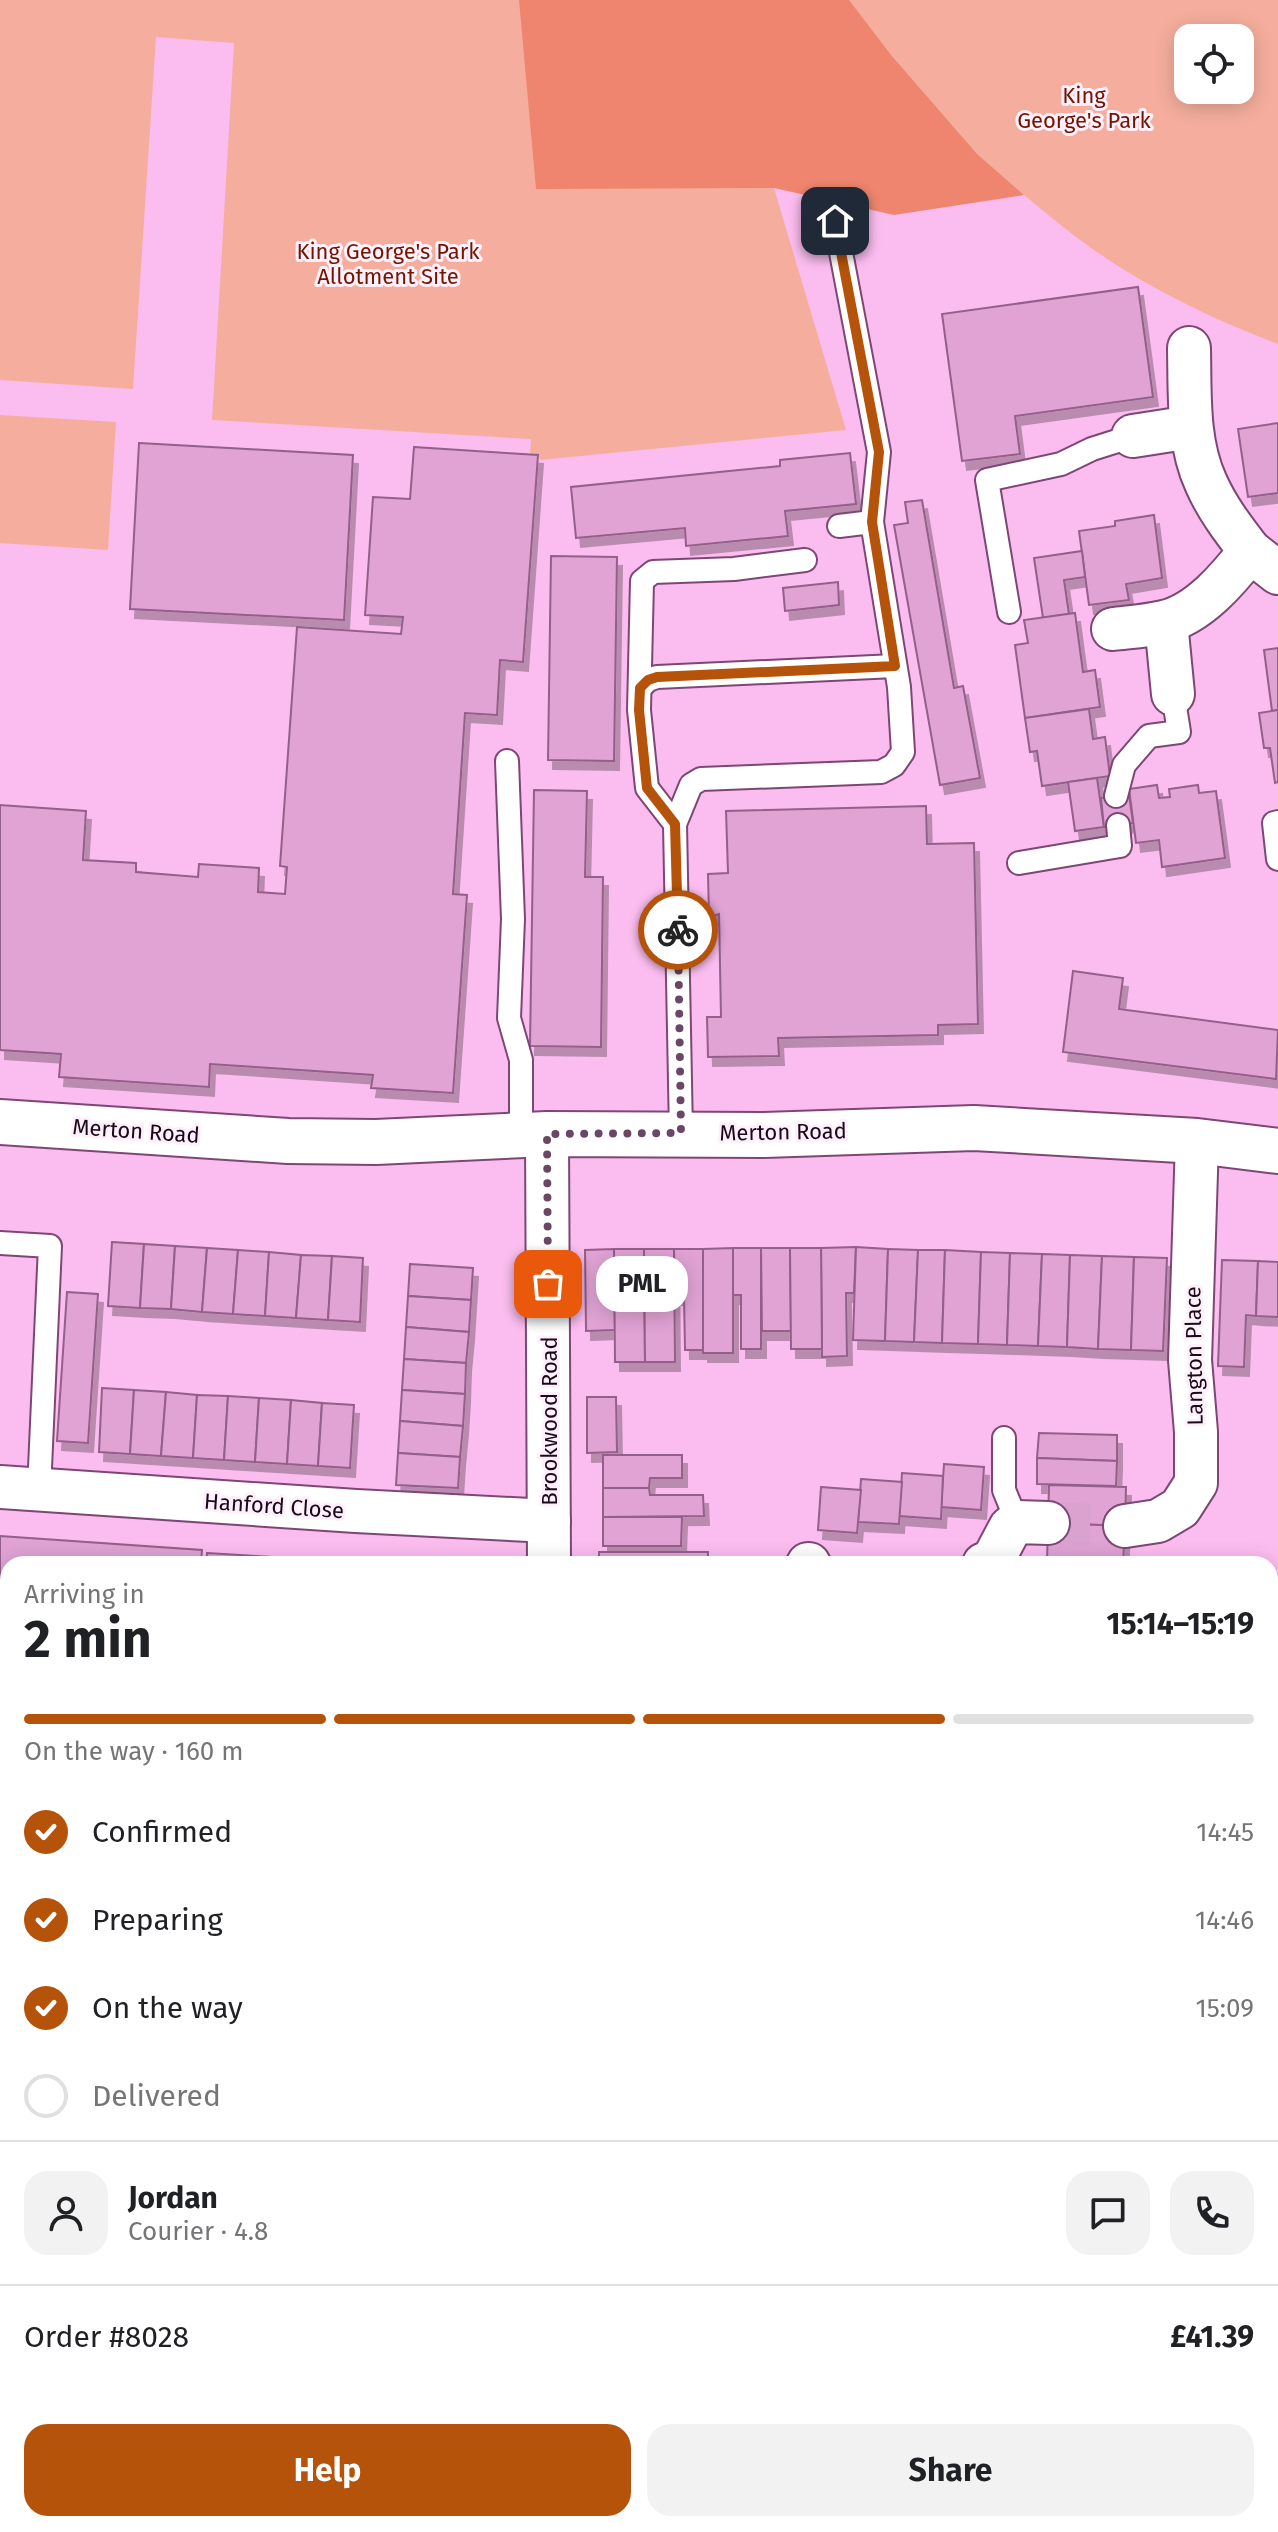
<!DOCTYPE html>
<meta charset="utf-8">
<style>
body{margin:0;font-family:"Fira Sans",sans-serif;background:#f2f2f2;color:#202124;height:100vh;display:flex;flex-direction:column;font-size:30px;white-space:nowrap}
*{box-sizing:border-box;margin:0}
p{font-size:26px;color:#757577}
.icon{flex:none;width:44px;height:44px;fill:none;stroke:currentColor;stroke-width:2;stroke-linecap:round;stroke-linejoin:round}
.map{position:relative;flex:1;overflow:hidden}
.sheet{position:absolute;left:0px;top:1556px;width:1278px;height:976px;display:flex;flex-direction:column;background:#fff;border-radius:24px 24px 0 0;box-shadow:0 4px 20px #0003}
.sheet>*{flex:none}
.fabs{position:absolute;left:1174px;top:24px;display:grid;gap:16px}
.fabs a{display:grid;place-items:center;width:80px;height:80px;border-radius:16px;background:#fff;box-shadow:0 4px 20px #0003;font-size:40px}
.pin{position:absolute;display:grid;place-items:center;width:68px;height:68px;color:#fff;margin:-34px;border-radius:16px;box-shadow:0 4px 12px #0006}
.courier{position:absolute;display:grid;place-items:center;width:80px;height:80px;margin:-40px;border:6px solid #b45309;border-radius:50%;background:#fff;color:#222;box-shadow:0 2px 10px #0007}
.bubble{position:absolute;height:56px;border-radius:24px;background:#fff;box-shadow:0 4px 20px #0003;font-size:26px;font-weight:700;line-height:56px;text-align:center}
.head em{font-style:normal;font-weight:700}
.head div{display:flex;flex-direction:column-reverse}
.head{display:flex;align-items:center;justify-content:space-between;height:136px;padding:0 24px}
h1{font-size:52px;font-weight:700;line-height:60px}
.bar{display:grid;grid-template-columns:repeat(4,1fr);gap:12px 8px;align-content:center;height:96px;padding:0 24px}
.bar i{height:10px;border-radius:6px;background:#e0e0e0}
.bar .current{background:#b45309}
.bar p{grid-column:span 4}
.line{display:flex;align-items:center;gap:20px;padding:0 24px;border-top:2px solid #e0e0e0}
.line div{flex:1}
.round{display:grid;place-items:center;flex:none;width:84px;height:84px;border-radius:24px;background:#f2f2f2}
ol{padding:0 24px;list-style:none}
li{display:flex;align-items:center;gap:24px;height:88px}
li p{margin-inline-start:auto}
li .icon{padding:8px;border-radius:50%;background:#b45309;color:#fff;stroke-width:4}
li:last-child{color:#757577}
li i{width:44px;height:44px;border:4px solid #e0e0e0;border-radius:50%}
.primary-button{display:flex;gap:16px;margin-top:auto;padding:16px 24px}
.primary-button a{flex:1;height:92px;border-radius:24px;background:#b45309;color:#fff;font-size:32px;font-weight:700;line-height:92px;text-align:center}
.primary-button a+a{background:#f2f2f2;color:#202124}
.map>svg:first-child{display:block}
.green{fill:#f5ae9d;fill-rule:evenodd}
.forest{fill:#ef856e}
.building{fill:#e0a3d4;stroke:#955e8b;stroke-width:2;filter:url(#shadow)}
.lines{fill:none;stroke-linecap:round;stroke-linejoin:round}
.street-tunnel{stroke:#daa2cf;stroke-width:42;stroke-dasharray:42 21;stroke-linecap:butt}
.lane-casing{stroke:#7d4774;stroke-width:26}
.street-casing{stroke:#7d4774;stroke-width:46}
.primary-casing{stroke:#7d4774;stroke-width:48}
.lane{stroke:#fff;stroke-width:22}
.street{stroke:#fff;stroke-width:42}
.primary{stroke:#fff;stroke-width:44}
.done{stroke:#6b4765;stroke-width:8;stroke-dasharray:0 14.4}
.route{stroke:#b45309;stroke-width:10}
.labels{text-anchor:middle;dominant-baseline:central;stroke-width:6;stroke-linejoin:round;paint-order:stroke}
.park-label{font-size:22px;fill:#731401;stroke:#fdf0fa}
.street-label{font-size:22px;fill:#1d081a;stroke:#fdf0fa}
</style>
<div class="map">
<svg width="1278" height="2532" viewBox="0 0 1278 2532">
<defs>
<filter id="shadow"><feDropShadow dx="5" dy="9" stdDeviation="0" flood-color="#0004"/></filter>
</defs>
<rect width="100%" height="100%" fill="#fbbdef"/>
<!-- green -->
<g class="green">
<path d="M0,0H1278V344C1204,316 1129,279 1067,230C1036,206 1007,180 977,155L774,188L846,430L540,460L539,456H530L531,439L212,420L234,43L156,37L133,389L0,380ZM1188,38H1240V90H1188Z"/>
<path d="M0,415L116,422L108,550L0,543Z"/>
</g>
<!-- forest -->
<path class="forest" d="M519,0H849L891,55L977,154L1024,195L894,215L774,188L536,189Z"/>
<!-- building -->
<g class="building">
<path d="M1138,287L1153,397L1015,416L1020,454L962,461L942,314Z"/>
<path d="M1278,423V493L1248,497L1238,429Z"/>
<path d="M139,443L353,455L344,620L130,609Z"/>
<path d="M414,447L538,455L523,662L500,660L497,715L465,713L453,894L467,895L453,1093L371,1088L373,1075L210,1064L209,1087L59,1077L61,1054L0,1050V805L86,811L83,860L136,863V872L198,877L199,864L259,868L258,892L285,894L287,867L280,866L297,627L401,634L403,617L365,615L373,497L410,499Z"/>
<path d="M850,453L856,504L785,511L788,536L686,546L685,528L576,538L571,487L780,466V460Z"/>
<path d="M922,500L954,688L963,686L980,778L940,785L894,525L908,523L905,502Z"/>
<path d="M1154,515L1162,578L1126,584L1129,600L1089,605L1079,531L1115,526V521Z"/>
<path d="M1082,551L1085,577L1064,580L1069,614L1043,618L1034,558Z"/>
<path d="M551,556L617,557L614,761L548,760Z"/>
<path d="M838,582L839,605L785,611L783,588Z"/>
<path d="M1075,613L1083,672L1095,670L1100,707L1025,718L1015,645L1028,643L1024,620Z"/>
<path d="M1278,648V710L1272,711L1264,650Z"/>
<path d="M1089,709L1093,739L1105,737L1110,776L1042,786L1037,751L1030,752L1025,718Z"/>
<path d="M1278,710V782L1275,783L1270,748H1264L1259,713Z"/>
<path d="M1097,778L1104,827L1075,831L1068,782Z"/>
<path d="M1157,785L1159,798L1170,797L1169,789L1198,785L1199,793L1216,791L1225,858L1162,867L1159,840L1136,843L1129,789Z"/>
<path d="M534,790L587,791L585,877H603L601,1047L530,1046Z"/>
<path d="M1129,794L1133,823L1104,827L1101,798Z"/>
<path d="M926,806L927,844L974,843L978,1024L938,1025V1035L778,1038L779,1056L708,1057L707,1017H721L719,914L709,918L708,874L728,873L726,811Z"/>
<path d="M1073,971L1123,978L1119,1009L1278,1030L1276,1079L1063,1052Z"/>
<path d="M112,1242L144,1244L140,1308L108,1306Z"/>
<path d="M144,1244L175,1246L171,1309L140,1308Z"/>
<path d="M175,1246L207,1248L202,1312L171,1309Z"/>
<path d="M856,1247L854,1293H846L847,1356L822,1357L821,1248Z"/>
<path d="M856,1247L888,1249L885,1341L853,1340Z"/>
<path d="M207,1248L238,1250L233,1314L202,1312Z"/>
<path d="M733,1248V1353H703V1249Z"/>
<path d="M733,1248H761V1349H741V1295H733Z"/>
<path d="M761,1248H790L791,1331H762Z"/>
<path d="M790,1248H821L822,1349H791Z"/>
<path d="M614,1249L615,1330L586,1331L585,1250Z"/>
<path d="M614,1249H644L645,1362H615Z"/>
<path d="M644,1249H674L675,1362H645Z"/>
<path d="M674,1249H703V1350H685L684,1296H675Z"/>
<path d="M888,1249L918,1250L914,1342L885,1341Z"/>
<path d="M238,1250L269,1252L265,1316L233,1314Z"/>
<path d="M918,1250H945L942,1343L914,1342Z"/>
<path d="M945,1250L981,1252L978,1344L942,1343Z"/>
<path d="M269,1252L301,1255L296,1318L265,1316Z"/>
<path d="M981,1252L1010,1253L1007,1345L978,1344Z"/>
<path d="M1010,1253L1042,1254L1038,1346L1007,1345Z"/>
<path d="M1042,1254L1070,1255L1067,1347L1038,1346Z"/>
<path d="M301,1255L332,1256L328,1320L296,1318Z"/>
<path d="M1070,1255L1102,1256L1098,1349L1067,1347Z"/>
<path d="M332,1256L363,1258L360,1322L328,1320Z"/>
<path d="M1102,1256L1134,1257L1131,1350L1098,1349Z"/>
<path d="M1134,1257L1167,1258L1163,1351L1131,1350Z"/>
<path d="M1222,1260L1258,1261L1256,1316L1246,1315L1244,1367L1218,1366Z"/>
<path d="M1258,1261L1278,1262V1317L1256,1316Z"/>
<path d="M410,1264L473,1268L471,1300L408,1296Z"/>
<path d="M67,1292L98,1294L88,1443L57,1441Z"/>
<path d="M408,1296L471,1300L469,1332L406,1327Z"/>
<path d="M406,1327L469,1332L466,1363L404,1359Z"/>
<path d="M404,1359L466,1363L465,1394L402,1390Z"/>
<path d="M102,1388L134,1390L130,1454L99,1452Z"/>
<path d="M134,1390L166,1392L161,1456L130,1454Z"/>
<path d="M402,1390L465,1394L463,1426L400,1421Z"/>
<path d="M166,1392L197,1395L193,1458L161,1456Z"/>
<path d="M197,1395L228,1396L224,1460L193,1458Z"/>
<path d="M228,1396L259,1398L255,1462L224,1460Z"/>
<path d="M587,1397H616L617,1452L587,1453Z"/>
<path d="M259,1398L291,1400L287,1464L255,1462Z"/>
<path d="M291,1400L322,1403L318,1466L287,1464Z"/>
<path d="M322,1403L354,1405L350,1468L318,1466Z"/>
<path d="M400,1421L463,1426L460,1457L398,1453Z"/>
<path d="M1039,1433L1117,1435V1461L1037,1458Z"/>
<path d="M398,1453L460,1457L458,1488L396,1485Z"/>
<path d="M603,1455H682V1478H650L649,1488H603Z"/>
<path d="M1037,1458L1117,1461L1116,1486L1037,1484Z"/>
<path d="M944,1464L984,1467L981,1510L941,1507Z"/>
<path d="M902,1473L943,1476L941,1519L899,1516Z"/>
<path d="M861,1479L902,1482L899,1524L858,1522Z"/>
<path d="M1049,1485L1126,1487L1125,1526L1048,1523Z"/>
<path d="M821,1487L861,1490L857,1533L818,1530Z"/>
<path d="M603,1488H649L650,1495H703L704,1516L603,1517Z"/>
<path d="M603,1517H682L681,1546H603Z"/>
<path d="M1048,1523L1125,1526L1123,1564L1047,1563Z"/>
<path d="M0,1536L202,1550L201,1564H8V1599L0,1598Z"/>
<rect x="599" y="1552" width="109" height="12"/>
<path d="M207,1553L336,1561L335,1564H206Z"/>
<rect x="0" y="1712" width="8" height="90"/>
<path d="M1270,1792H1273L1270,1862Z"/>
<path d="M1272,1810H1278V1863H1270Z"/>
<rect x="0" y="1912" width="8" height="84"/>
<rect x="1270" y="1955" width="8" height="31"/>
<path d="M0,2130H7L0,2217Z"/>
<path d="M7,2130H8V2228H0Z"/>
<path d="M0,2336L8,2337V2426L0,2425Z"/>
<path d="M411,2524H502V2532L411,2525Z"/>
<rect x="612" y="2524" width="61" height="8"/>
<path d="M411,2525L502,2532H411Z"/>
</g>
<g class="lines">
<!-- street-tunnel -->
<path class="street-tunnel" d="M1048,1523L1125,1526"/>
<defs>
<g id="lane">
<path d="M835,221L879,452L872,522"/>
<path d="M1009,612L987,480L1061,464L1092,449L1133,436"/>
<path d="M640,688L648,680L657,677L895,666"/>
<path d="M507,761L513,919L509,1018L521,1060V1135"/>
<path d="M1116,796L1124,765L1149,736L1179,732L1173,694"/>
<path d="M1278,822L1274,823L1278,859"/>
<path d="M675,824L647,788L639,710L642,581L653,572L734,569L805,560"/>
<path d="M1019,863L1120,846L1118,825"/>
<path d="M681,1133L675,824L691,785L701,779L881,772L894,765L903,752L899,687L872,522L839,526"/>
<path d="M0,1243L50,1246L39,1490"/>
<path d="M1004,1438V1490L1017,1522"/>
</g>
<g id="street">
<path d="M1189,348C1190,393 1187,442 1206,483C1217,508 1233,529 1250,551"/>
<path d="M1133,436L1191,427"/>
<path d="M1166,622L1173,694"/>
<path d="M1113,629C1130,627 1147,626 1164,622C1199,614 1229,578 1250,551L1278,573"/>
<path d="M547,1134L549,1564"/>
<path d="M0,1487L356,1511L549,1521"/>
<path d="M1125,1526L1158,1521L1180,1508L1196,1483V1432L1190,1360L1197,1141"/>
<path d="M808,1564H809"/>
<path d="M984,1564L992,1562L1010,1528L1017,1522L1048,1523"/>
<path d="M0,1855L8,1856"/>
<path d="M1270,1915H1278"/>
<path d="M0,2278L8,2279"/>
<path d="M1270,2336H1278"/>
<path d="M556,2524V2532"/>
</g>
<path id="primary" d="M0,1122L288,1141L376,1142L547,1134L764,1135L974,1128L1197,1141L1278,1151"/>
</defs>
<!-- lane casing -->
<use href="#lane" class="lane-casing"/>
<!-- street casing -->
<use href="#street" class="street-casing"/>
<!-- primary casing -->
<use href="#primary" class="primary-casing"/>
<!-- lane -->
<use href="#lane" class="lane"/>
<!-- street -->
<use href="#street" class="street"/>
<!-- primary -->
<use href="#primary" class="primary"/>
</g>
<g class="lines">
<!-- done -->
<path class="done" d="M548,1284L547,1134L681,1133L678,930"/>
<!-- route -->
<path class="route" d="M678,930L675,824L647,788L639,710L640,688L648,680L657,677L895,666L872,522L879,452L835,221"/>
</g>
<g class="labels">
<!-- park labels -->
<g class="park-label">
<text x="1084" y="95">King<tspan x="1084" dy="25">George's Park</tspan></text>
<text x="388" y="251">King George's Park<tspan x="388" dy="25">Allotment Site</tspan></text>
</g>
<!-- street labels -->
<g class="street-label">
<text transform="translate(136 1131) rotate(4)">Merton Road</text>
<text transform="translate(783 1132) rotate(-1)">Merton Road</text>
<text transform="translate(1194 1356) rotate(-91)">Langton Place</text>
<text transform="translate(549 1421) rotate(-90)">Brookwood Road</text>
<text transform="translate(274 1506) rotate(4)">Hanford Close</text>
</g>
</g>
</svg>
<div class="fabs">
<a><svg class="icon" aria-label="locate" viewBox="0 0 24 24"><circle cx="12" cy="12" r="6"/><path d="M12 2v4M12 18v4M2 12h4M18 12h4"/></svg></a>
</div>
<div class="pin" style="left:548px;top:1284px;background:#ea580c"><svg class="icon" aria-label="bag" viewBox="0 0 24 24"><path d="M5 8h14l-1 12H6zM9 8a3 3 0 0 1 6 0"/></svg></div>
<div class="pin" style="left:835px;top:221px;background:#1f2937"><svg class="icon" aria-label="home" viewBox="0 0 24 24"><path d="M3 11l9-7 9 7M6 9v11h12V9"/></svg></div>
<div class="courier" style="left:678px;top:930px"><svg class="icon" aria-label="bike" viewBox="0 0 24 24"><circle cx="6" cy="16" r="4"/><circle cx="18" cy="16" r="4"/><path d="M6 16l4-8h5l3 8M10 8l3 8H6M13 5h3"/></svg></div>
<div class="bubble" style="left:596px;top:1256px;width:92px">PML</div>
<section class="sheet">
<div class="head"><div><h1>2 min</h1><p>Arriving in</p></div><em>15:14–15:19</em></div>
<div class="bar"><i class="current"></i><i class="current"></i><i class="current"></i><i></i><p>On the way · 160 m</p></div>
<ol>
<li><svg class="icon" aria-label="check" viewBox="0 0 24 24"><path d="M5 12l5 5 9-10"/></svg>Confirmed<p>14:45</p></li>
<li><svg class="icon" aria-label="check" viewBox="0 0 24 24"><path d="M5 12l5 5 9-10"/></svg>Preparing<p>14:46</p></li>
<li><svg class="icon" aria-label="check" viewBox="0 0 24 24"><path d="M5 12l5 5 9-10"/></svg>On the way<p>15:09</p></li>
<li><i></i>Delivered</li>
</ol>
<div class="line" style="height:144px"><a class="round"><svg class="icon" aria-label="person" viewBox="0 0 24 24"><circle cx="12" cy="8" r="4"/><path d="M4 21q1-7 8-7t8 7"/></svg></a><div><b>Jordan</b><p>Courier · 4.8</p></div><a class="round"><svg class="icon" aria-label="chat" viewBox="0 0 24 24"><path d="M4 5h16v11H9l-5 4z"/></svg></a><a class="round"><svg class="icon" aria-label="phone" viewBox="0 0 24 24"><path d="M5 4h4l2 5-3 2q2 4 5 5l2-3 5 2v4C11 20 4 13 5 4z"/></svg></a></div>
<div class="line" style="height:104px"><div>Order #8028</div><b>£41.39</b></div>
<div class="primary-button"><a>Help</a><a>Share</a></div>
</section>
</div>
